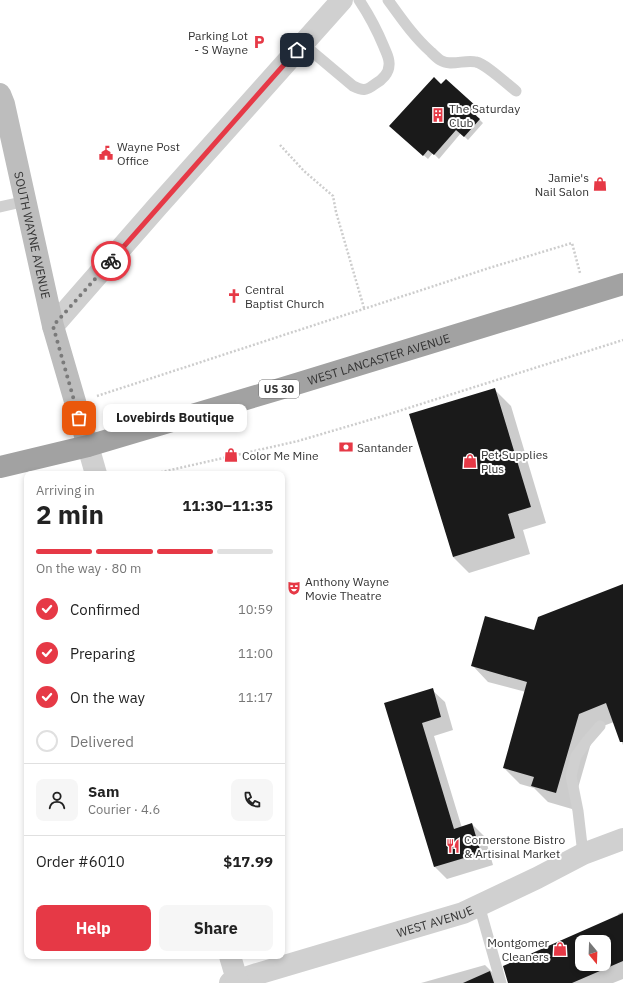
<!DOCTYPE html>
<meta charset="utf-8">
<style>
body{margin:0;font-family:"IBM Plex Sans",sans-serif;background:#f6f6f6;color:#222;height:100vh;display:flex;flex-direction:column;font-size:15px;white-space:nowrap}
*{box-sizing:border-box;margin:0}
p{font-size:13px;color:#767676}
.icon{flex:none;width:22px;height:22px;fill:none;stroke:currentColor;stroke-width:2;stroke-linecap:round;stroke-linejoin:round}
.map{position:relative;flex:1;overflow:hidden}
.side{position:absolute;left:24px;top:471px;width:261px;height:488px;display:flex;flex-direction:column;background:#fff;border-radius:8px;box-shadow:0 2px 6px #0003}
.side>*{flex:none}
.needle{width:26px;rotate:161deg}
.buttons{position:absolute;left:575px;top:935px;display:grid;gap:8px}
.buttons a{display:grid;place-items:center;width:36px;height:36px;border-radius:8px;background:#fff;box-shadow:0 2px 6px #0003;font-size:20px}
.pin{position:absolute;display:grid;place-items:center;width:34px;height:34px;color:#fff;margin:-17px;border-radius:8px;box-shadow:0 2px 6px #0006}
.courier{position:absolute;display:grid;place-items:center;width:40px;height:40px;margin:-20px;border:3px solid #e63946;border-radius:50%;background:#fff;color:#222;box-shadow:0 1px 5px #0007}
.bubble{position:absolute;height:28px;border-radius:8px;background:#fff;box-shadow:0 2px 6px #0003;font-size:13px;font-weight:700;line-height:28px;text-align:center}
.head em{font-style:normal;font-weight:700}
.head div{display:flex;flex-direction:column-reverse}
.head{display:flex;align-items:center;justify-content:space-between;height:68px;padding:0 12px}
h1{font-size:26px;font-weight:700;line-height:30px}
.bar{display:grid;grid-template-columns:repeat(4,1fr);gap:6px 4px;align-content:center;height:48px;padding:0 12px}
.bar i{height:5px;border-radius:3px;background:#e0e0e0}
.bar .active{background:#e63946}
.bar p{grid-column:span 4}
.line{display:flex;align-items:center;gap:10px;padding:0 12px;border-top:1px solid #e0e0e0}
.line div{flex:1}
.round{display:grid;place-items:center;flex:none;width:42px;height:42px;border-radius:8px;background:#f6f6f6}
ol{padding:0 12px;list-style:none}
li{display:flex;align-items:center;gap:12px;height:44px}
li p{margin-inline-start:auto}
li .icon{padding:4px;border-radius:50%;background:#e63946;color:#fff;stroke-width:4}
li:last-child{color:#767676}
li i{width:22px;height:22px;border:2px solid #e0e0e0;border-radius:50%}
.cta{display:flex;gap:8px;margin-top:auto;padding:8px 12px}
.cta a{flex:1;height:46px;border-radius:8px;background:#e63946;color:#fff;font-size:16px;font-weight:700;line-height:46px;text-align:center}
.cta a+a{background:#f6f6f6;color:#222}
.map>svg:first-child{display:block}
.shadow{fill:#0003;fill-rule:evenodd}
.building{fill:#1a1a1a;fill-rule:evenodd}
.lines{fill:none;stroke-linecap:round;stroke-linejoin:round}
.path{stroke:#cdcdcd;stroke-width:2.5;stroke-dasharray:2 2;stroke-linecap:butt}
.service{stroke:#d0d0d0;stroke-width:11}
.minor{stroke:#d0d0d0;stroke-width:22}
.tertiary{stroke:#d0d0d0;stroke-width:22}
.secondary{stroke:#bdbdbd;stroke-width:22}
.trunk{stroke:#a2a2a2;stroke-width:22}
.done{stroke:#7a7a7a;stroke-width:4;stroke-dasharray:0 7.2}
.route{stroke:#e63946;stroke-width:5}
.labels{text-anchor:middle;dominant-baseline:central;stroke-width:4;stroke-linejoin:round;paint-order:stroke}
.shield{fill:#fff;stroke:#707070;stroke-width:1}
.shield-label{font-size:11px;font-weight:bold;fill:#333}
.poi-label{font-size:12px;fill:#333;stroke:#fff;text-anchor:start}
.street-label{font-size:12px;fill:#333;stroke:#fff}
</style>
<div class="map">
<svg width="623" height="983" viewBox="0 0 623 983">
<rect width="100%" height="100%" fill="#fff"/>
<!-- shadow -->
<g class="shadow">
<path d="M446,81L480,112L476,116L483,123L468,140L461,133L439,159L433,153L428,159L395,130Z"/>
<path d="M495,390L511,406L546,523L523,530L530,554L469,573L453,557Z"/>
<path d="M215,472L217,474H207Z"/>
<path d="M623,585V745L614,722L595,729L572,809L548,802L534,788L520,784L504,768L526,692L488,682L472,665Z"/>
<path d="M432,690L445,702L453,730L434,736L462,828L472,824L485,837L493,865L447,879L435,867L386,704Z"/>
<path d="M623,912V979L613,983H509L619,916L618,914ZM582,942H604V964H582Z"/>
<path d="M485,965L498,978L501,983H421Z"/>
</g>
<!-- building -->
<g class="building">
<path d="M434,77L441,84L446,79L477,107L472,112L480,119L464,137L456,130L434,155L428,150L423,156L389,126Z"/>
<path d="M495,388L531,507L508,514L515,538L453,557L409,414Z"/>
<path d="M623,584V742H620L606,703L579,714L556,793L531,786L534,777L503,768L527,682L471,666L485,616L534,630L538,617Z"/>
<path d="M433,688L441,717L422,723L454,829L472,823L481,853L434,867L384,703Z"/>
<path d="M623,913V961L572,983H508L503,966ZM582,942H604V964H582Z"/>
<path d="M490,971L494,983H463Z"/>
</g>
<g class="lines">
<!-- path -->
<g class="path">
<path d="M280,145L304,171L333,196L336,212L364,308"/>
<path d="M97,396L489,268L572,243L580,273"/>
<path d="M153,474L298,441L383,416L623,340"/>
</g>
<!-- service -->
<g class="service">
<path d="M388,0C401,18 414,37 431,52C434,55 437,58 440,60C451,67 465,59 476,62C486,64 507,84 516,91"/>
<path d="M303,44L353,86C363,91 366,91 375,84C382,80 389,73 389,65C390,59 386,52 384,47C377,30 369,15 359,0"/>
<path d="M0,207L26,201"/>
<path d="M583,854L578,811L571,776L576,756L587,741L600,726"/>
<path d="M479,905L501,983"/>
</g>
<!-- minor -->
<g class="minor">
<path d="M53,326L157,207L342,0"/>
<path id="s1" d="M230,983L257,974L463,913L537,878L583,854L623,839"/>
</g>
<!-- tertiary -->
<g class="tertiary">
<path d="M88,446L96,474"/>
<path d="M230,956L238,983"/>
</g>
<!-- secondary -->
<path class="secondary" id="s2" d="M0,94L4,104L53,326L88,446"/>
<!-- trunk -->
<path class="trunk" id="s3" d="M0,467L88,446L283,388L623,284"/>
</g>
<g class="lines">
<!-- done -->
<path class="done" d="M79,418L53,326L111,261"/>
<!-- route -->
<path class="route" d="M111,261L297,50"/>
</g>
<!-- icons -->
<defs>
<symbol id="parking-bare" viewBox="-9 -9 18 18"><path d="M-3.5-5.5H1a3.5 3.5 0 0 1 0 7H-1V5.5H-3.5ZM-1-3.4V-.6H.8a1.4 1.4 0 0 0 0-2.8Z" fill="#e63946" stroke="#fff" stroke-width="2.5" paint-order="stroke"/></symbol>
<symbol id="building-bare" viewBox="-9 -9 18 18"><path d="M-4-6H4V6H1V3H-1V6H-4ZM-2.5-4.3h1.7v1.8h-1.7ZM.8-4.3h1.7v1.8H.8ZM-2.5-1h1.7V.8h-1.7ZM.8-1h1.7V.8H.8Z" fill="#e63946" stroke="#fff" stroke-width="2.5" paint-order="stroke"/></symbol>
<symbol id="civic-bare" viewBox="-9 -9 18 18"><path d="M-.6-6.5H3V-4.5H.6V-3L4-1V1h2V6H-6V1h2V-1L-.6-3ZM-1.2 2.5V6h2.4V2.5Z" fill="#e63946" stroke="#fff" stroke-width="2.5" paint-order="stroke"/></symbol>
<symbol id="shop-bare" viewBox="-9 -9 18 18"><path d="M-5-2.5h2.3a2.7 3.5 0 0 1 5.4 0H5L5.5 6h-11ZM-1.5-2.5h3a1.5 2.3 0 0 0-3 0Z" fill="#e63946" stroke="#fff" stroke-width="2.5" paint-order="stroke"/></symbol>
<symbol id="church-bare" viewBox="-9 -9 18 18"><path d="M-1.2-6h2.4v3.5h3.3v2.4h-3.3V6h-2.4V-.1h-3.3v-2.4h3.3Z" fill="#e63946" stroke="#fff" stroke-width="2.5" paint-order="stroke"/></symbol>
<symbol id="bank-bare" viewBox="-9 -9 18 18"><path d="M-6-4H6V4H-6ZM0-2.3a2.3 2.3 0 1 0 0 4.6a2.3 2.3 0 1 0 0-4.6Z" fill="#e63946" stroke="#fff" stroke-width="2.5" paint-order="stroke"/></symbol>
<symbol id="theatre-bare" viewBox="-9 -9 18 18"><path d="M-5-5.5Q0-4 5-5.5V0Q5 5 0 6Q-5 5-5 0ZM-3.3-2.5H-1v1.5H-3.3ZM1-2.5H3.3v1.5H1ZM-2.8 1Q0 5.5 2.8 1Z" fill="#e63946" stroke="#fff" stroke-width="2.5" paint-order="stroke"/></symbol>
<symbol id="restaurant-bare" viewBox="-9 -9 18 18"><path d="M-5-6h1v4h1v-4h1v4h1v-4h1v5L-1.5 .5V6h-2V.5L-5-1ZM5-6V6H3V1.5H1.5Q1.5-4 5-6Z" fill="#e63946" stroke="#fff" stroke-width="2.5" paint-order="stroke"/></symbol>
</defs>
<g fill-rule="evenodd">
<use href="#parking-bare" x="249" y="32" width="20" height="20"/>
<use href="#building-bare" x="428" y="105" width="20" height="20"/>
<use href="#civic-bare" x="96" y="143" width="20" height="20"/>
<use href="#shop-bare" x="590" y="174" width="20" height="20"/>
<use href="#church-bare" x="224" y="286" width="20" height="20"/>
<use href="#bank-bare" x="336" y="437" width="20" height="20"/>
<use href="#shop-bare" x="221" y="445" width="20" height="20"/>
<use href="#shop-bare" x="460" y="451" width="20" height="20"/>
<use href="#theatre-bare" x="284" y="578" width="20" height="20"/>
<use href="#restaurant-bare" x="443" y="836" width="20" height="20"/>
<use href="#shop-bare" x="550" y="939" width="20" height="20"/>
</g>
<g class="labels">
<!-- shield labels -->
<rect class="shield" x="259" y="380" width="40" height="18" rx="3"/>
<g class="shield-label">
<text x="279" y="389">US 30</text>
</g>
<!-- poi labels -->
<g class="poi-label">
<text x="248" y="35" text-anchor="end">Parking Lot<tspan x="248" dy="14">- S Wayne</tspan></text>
<text x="449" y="108">The Saturday<tspan x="449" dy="14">Club</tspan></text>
<text x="117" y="146">Wayne Post<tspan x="117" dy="14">Office</tspan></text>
<text x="589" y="177" text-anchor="end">Jamie's<tspan x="589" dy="14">Nail Salon</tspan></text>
<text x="245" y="289">Central<tspan x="245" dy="14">Baptist Church</tspan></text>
<text x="357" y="447">Santander</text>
<text x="481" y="454">Pet Supplies<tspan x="481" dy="14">Plus</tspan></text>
<text x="242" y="455">Color Me Mine</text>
<text x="305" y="581">Anthony Wayne<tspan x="305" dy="14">Movie Theatre</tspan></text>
<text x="464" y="839">Cornerstone Bistro<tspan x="464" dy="14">&amp; Artisinal Market</tspan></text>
<text x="549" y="942" text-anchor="end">Montgomer<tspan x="549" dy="14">Cleaners</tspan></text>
</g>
<!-- street labels -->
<g class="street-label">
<text stroke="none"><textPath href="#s2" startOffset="145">SOUTH WAYNE AVENUE</textPath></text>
<text stroke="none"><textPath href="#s3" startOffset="394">WEST LANCASTER AVENUE</textPath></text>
<text stroke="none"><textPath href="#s1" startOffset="214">WEST AVENUE</textPath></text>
</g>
</g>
</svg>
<div class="buttons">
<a><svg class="needle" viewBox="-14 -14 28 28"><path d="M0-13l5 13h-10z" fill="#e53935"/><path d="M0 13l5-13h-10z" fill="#767676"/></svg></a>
</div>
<div class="pin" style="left:79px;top:418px;background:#ea580c"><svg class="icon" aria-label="bag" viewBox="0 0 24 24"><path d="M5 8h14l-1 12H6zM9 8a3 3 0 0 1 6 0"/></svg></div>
<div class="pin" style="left:297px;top:50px;background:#1f2937"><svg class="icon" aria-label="home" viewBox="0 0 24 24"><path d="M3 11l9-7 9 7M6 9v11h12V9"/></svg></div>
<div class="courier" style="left:111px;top:261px"><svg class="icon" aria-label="bike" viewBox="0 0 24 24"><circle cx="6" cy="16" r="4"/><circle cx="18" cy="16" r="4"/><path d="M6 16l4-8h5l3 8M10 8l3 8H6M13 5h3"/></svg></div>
<div class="bubble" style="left:103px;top:404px;width:144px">Lovebirds Boutique</div>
<section class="side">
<div class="head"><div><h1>2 min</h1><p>Arriving in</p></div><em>11:30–11:35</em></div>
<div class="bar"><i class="active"></i><i class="active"></i><i class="active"></i><i></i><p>On the way · 80 m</p></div>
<ol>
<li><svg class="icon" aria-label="check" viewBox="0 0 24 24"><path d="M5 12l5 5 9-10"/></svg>Confirmed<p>10:59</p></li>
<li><svg class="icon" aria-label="check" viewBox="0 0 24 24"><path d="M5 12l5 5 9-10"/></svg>Preparing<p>11:00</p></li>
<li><svg class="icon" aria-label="check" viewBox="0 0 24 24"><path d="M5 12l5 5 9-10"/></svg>On the way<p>11:17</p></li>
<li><i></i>Delivered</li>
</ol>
<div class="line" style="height:72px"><a class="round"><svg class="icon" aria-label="person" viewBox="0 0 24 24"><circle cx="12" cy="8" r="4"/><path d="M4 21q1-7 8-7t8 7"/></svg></a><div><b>Sam</b><p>Courier · 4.6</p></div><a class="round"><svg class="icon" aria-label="phone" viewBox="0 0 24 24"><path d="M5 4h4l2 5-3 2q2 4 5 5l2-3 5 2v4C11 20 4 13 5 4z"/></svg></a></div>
<div class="line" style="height:52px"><div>Order #6010</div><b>$17.99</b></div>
<div class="cta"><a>Help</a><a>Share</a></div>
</section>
</div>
